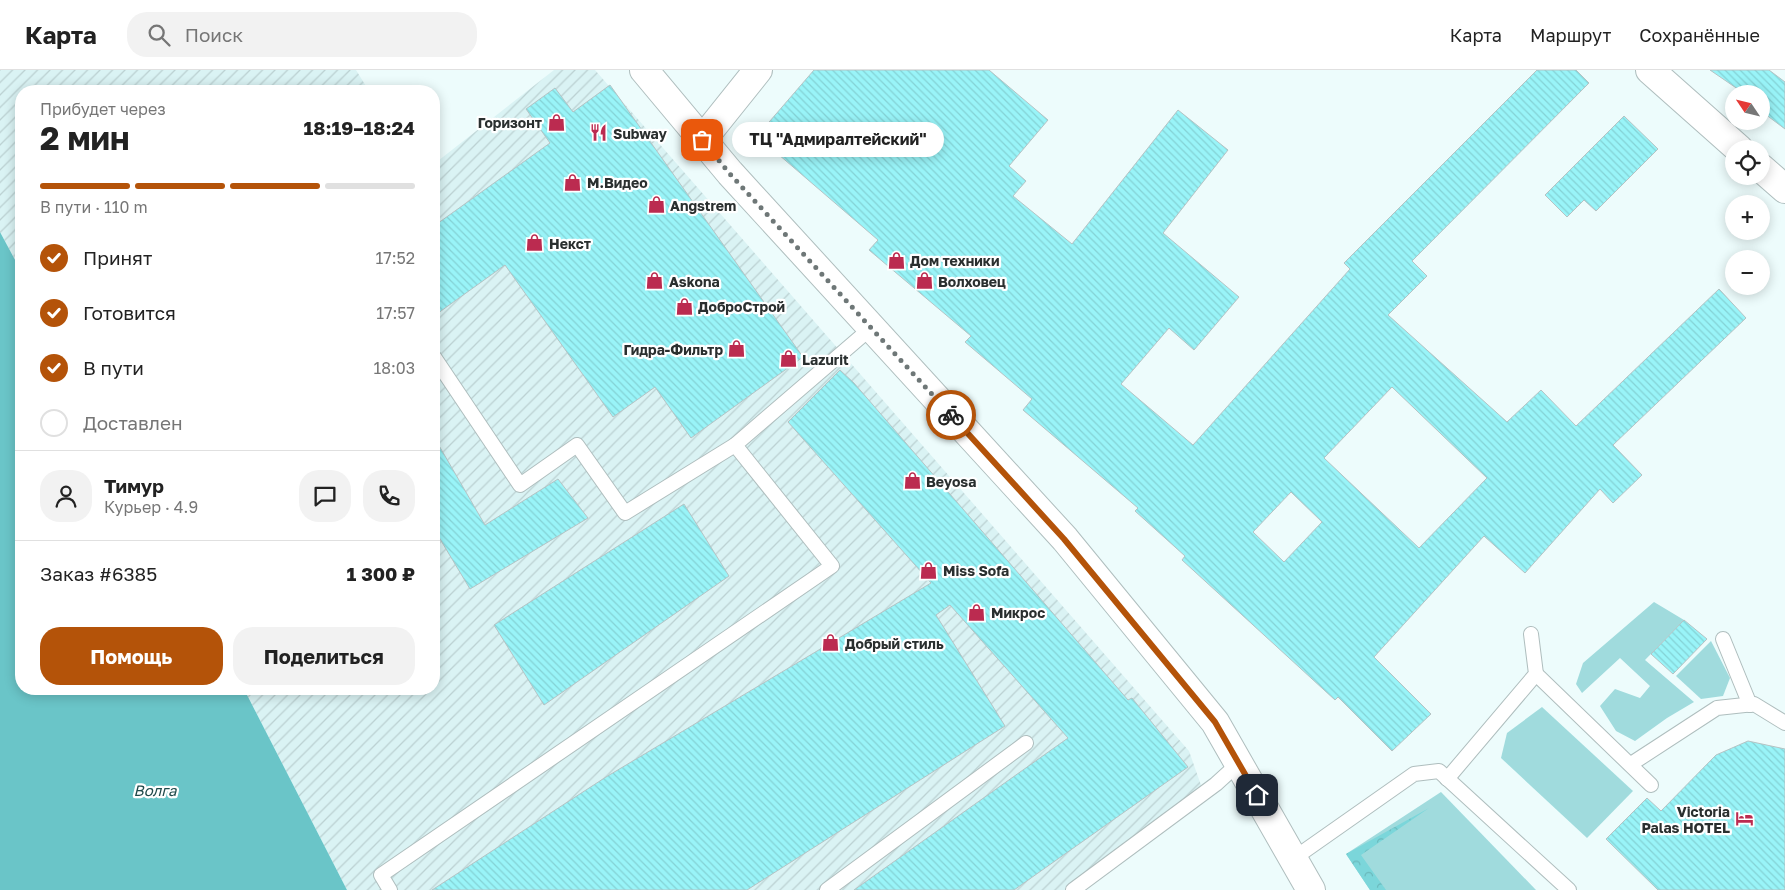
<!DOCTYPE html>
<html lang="ru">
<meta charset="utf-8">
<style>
body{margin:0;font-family:"Golos Text",sans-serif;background:#f2f2f2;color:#222;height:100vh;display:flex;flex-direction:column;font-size:19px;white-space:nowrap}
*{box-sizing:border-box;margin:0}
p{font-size:16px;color:#767676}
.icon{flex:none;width:28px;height:28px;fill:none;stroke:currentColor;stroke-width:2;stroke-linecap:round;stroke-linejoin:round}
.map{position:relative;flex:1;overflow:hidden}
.sheet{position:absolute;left:15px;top:15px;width:425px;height:610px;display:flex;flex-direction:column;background:#fff;border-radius:20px;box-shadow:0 2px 12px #0003}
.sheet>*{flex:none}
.needle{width:32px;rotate:305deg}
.buttons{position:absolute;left:1725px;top:15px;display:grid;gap:10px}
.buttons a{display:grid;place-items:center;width:45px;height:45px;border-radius:50%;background:#fff;box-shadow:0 2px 12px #0003;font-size:25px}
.pin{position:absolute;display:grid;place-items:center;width:42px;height:42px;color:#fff;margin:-21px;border-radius:10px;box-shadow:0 2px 8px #0006}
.courier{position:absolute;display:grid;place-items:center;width:50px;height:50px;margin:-25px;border:4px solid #b45309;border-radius:50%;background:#fff;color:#222;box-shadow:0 1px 6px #0007}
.bubble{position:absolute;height:35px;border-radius:18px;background:#fff;box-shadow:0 2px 12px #0003;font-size:16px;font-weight:700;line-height:35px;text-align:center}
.summary em{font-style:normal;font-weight:700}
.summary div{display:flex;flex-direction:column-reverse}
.summary{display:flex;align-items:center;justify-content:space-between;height:85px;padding:0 25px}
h1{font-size:32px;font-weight:700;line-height:38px}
.bar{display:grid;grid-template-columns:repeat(4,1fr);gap:8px 5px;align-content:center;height:60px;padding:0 25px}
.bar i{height:6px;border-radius:4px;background:#e0e0e0}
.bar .selected{background:#b45309}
.bar p{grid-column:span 4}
.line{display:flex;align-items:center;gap:12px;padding:0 25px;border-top:1px solid #e0e0e0}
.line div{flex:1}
.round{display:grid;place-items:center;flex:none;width:52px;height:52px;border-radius:20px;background:#f2f2f2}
ol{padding:0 25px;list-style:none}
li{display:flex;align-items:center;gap:15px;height:55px}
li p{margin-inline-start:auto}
li .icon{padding:5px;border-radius:50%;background:#b45309;color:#fff;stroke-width:4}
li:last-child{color:#767676}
li i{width:28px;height:28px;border:2px solid #e0e0e0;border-radius:50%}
.cta{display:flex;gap:10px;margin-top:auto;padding:10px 25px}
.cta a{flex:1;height:58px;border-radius:20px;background:#b45309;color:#fff;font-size:20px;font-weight:700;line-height:58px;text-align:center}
.cta a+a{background:#f2f2f2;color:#222}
header{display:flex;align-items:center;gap:30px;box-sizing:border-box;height:70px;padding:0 25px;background:#fff;border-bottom:1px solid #e0e0e0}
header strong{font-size:24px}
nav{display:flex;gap:28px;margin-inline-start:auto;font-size:18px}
.search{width:350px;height:45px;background:#f2f2f2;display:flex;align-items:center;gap:12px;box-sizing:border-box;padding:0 18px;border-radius:20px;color:#767676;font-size:19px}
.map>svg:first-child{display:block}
.industrial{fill:url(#industrial-furrows)}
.green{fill:#a0dbdd}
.forest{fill:url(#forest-crowns)}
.water{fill:#6ac5c8}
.building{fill:url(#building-back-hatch);stroke:#b5c3c4;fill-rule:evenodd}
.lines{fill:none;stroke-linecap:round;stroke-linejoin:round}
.service-casing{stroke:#afbebe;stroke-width:16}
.minor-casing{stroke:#afbebe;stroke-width:30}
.secondary-casing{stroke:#afbebe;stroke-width:30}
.service{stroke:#fff;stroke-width:14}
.minor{stroke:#fff;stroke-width:28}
.secondary{stroke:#fff;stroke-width:28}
.done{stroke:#6e7777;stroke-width:5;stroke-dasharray:0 9}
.route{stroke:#b45309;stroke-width:6}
.labels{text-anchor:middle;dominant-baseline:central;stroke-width:4.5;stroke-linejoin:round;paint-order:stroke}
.poi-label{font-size:14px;font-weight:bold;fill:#2a2f2f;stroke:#fff;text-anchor:start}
.water-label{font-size:15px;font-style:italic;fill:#1f4a4b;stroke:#fff}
</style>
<header>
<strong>Карта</strong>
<div class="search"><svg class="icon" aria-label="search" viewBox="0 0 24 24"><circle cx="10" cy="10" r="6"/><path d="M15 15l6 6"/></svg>Поиск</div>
<nav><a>Карта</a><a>Маршрут</a><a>Сохранённые</a></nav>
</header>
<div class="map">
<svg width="1785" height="820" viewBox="0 0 1785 820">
<defs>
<pattern id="industrial-furrows" width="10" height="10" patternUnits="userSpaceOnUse" patternTransform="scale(1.25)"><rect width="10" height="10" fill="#daf3f4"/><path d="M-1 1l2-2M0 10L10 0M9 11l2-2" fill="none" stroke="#bbd1d2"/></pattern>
<pattern id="forest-crowns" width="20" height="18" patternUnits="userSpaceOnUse" patternTransform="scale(1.25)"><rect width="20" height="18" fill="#7bd6da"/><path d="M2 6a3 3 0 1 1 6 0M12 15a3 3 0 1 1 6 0" fill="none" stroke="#6ab8bb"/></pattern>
<pattern id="building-back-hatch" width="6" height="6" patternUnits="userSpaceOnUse" patternTransform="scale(1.25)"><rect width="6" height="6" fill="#99f4f8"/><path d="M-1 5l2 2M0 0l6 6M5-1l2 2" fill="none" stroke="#84d2d5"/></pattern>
</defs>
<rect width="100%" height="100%" fill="#edfcfc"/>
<!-- industrial -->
<g class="industrial">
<path d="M0,0H356L369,21H21V201L0,162Z"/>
<path d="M554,0H595L1189,681L1202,718L1066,820H347L244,619H434V94Z"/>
</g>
<!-- green -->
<g class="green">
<path d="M1654,532L1684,550L1645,590L1694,632L1667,648L1635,671L1616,661L1600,636L1615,619L1640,628L1650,616L1620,588L1582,623L1576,614L1583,593Z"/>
<path d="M1711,571L1730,608L1723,626L1701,629L1676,606Z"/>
<path d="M1542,637L1633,721L1587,768L1501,688L1507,663Z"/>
<path d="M1441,722L1536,820H1370L1346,784Z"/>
</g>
<!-- forest -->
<path class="forest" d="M1429,738L1361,785L1386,820H1370L1346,784Z"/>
<!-- water -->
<path class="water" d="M0,162L21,201V619H244L347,820H0Z"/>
<!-- building -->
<g class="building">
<path d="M814,0H989L1048,50L1009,96L1026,111L1013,126L1072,174L1178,40L1228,80L1163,163L1239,227L1194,280L1169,258L1121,314L1193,375L1350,199L1344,193L1537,0H1576L1589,13L1412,191L1427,206L1388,245L1507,352L1541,320L1576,356L1719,219L1746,248L1613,375L1642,405L1613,433L1600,419L1525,503L1484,466L1374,587L1431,644L1392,681L1338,627L1335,630L1182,490L1185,486L1135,441L1138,438L1023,340L1032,329L965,272L971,266L869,180L878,170L757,66ZM1392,317L1487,408L1419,478L1324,388ZM1291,422L1322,452L1284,492L1253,462Z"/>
<path d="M1710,0H1769L1785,12V59L1761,41V24H1745Z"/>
<path d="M610,15L803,287L691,368L655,317L613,347L505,195L434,246V156L550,73L526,39L555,18L573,42Z"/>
<path d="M1624,46L1658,79L1596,141L1584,130L1567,147L1545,125Z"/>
<path d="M840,300L854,313L1128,630L1132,628L1188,697L1014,820H854L1068,668L950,535L936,545L1005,656L747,820H432L606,707L931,513L788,352Z"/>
<path d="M434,367L485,455L558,409L588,448L470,519L434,459Z"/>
<path d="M684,434L729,506L544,635L494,555Z"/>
<path d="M1684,550L1707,569L1673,604L1651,584Z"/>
<path d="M1748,671L1785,679V820H1658L1606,769L1647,728L1661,741L1716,685Z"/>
</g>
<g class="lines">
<defs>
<g id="service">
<path d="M434,287L520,415L577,375L625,443L735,375"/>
<path d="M1723,569L1750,635"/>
<path d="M1536,604L1651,715"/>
<path d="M1631,694L1717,638L1754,634L1785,653"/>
<path d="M1447,709L1536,604L1531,564"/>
<path d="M1293,789L1414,704L1439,701L1569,820"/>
<path d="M390,820L381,805L832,496L735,375L871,258"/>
<path d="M827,820L1026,673"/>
<path d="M1073,820L1216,714L1239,693"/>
</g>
<g id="minor">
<path d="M1650,0L1739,79"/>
<path d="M1761,98L1785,119"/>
</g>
<g id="secondary">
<path d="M644,0L730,103L1065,469L1215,652L1311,820"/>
<path d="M702,70L758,0"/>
</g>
</defs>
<!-- service casing -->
<use href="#service" class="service-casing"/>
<!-- minor casing -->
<use href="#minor" class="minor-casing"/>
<!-- secondary casing -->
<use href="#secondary" class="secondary-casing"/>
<!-- service -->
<use href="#service" class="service"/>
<!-- minor -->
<use href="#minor" class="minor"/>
<!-- secondary -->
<use href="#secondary" class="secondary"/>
</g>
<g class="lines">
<!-- done -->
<path class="done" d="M702,70L730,104L951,345"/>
<!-- route -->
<path class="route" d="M951,345L1064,469L1215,652L1257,725"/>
</g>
<!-- icons -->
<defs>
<symbol id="shop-bare" viewBox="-9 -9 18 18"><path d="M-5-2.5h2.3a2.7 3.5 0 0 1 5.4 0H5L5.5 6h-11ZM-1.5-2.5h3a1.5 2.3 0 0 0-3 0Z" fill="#bb2b50" stroke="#fff" stroke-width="2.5" paint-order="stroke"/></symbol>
<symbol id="restaurant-bare" viewBox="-9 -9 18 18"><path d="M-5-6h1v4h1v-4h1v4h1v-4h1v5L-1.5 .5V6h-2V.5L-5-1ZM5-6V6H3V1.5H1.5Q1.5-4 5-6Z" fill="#bb2b50" stroke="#fff" stroke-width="2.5" paint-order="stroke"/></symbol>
<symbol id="hotel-bare" viewBox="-9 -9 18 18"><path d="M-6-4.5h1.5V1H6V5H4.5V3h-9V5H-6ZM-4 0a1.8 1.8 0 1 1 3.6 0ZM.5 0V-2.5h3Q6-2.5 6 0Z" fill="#bb2b50" stroke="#fff" stroke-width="2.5" paint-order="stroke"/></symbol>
</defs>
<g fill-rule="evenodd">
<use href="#shop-bare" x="544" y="40" width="25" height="25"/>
<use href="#restaurant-bare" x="586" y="50" width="25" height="25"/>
<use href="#shop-bare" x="560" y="100" width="25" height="25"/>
<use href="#shop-bare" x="644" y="122" width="25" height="25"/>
<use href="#shop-bare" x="522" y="160" width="25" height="25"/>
<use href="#shop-bare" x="884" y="178" width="25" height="25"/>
<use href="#shop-bare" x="642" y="198" width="25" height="25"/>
<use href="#shop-bare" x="912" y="198" width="25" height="25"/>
<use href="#shop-bare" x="672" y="224" width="25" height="25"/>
<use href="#shop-bare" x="724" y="266" width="25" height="25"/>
<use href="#shop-bare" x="776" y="276" width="25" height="25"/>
<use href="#shop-bare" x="900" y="398" width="25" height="25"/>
<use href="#shop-bare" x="916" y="488" width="25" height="25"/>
<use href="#shop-bare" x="964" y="530" width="25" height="25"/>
<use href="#shop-bare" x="818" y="560" width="25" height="25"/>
<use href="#hotel-bare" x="1732" y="736" width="25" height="25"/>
</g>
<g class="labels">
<!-- poi labels -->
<g class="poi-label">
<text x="542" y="52" text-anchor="end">Горизонт</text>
<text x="613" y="63">Subway</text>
<text x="587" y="112">М.Видео</text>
<text x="670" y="135">Angstrem</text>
<text x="549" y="173">Некст</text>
<text x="910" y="190">Дом техники</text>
<text x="669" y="211">Askona</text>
<text x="938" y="211">Волховец</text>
<text x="698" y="236">ДоброСтрой</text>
<text x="723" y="279" text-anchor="end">Гидра-Фильтр</text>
<text x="802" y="289">Lazurit</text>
<text x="926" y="411">Beyosa</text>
<text x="943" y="500">Miss Sofa</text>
<text x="991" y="542">Микрос</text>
<text x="845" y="573">Добрый стиль</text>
<text x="1730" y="741" text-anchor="end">Victoria<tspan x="1730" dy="16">Palas HOTEL</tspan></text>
</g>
<!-- water labels -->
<g class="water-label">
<text x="155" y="720">Волга</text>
</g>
</g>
</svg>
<div class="buttons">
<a><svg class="needle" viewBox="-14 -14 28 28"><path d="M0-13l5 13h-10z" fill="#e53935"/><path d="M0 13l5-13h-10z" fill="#767676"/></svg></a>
<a><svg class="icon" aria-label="locate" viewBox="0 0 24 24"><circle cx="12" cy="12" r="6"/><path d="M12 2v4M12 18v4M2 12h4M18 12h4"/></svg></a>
<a>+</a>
<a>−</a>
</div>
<div class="pin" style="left:702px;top:70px;background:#ea580c"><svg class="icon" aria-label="bag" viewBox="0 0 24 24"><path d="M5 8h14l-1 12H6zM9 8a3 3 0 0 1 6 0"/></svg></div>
<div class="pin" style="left:1257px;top:725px;background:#1f2937"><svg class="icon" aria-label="home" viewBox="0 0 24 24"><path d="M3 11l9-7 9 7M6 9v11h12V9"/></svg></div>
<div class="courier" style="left:951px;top:345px"><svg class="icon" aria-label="bike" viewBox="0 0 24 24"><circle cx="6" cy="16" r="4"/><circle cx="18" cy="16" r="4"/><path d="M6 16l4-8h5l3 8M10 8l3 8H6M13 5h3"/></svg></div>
<div class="bubble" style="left:732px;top:52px;width:212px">ТЦ &quot;Адмиралтейский&quot;</div>
<section class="sheet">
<div class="summary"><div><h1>2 мин</h1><p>Прибудет через</p></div><em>18:19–18:24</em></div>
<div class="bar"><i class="selected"></i><i class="selected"></i><i class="selected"></i><i></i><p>В пути · 110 m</p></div>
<ol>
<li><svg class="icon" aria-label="check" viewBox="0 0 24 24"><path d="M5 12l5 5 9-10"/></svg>Принят<p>17:52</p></li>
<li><svg class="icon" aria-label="check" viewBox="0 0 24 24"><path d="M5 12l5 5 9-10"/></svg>Готовится<p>17:57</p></li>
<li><svg class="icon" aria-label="check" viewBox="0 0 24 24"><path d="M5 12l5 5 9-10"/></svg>В пути<p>18:03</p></li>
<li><i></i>Доставлен</li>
</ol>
<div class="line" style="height:90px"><a class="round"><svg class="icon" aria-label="person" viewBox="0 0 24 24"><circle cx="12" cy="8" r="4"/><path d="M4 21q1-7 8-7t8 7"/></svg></a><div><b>Тимур</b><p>Курьер · 4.9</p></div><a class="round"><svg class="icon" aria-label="chat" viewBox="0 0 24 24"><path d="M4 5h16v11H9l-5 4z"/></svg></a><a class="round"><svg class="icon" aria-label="phone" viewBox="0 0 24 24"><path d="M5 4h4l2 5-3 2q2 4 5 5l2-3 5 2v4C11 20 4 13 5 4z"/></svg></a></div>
<div class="line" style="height:65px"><div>Заказ #6385</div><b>1 300 ₽</b></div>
<div class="cta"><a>Помощь</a><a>Поделиться</a></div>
</section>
</div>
